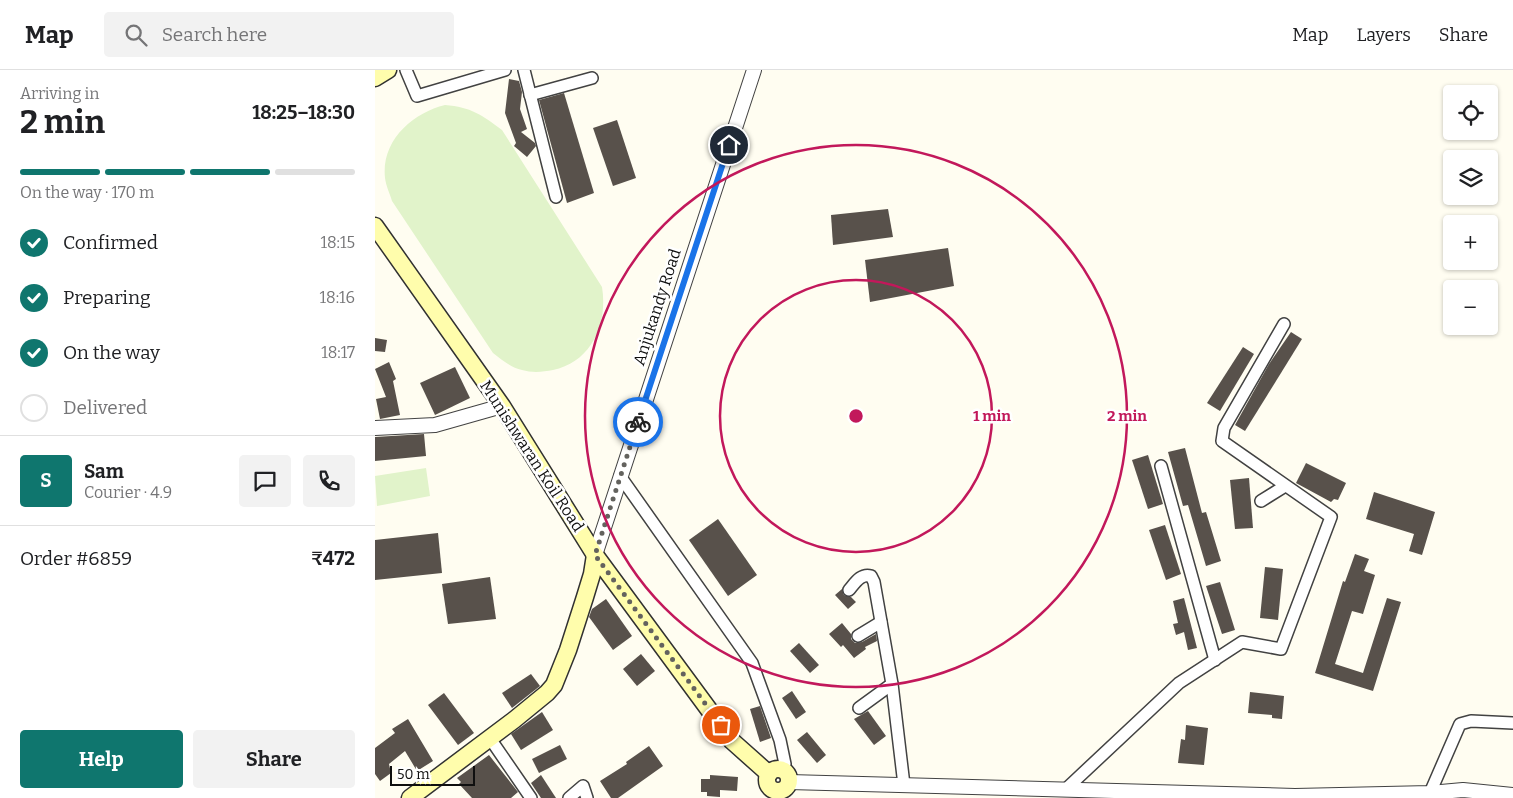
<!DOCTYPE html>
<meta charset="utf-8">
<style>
body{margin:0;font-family:Bitter,serif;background:#f2f2f2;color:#202124;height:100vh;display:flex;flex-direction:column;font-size:19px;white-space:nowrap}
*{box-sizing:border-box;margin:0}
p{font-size:16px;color:#757577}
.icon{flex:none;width:28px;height:28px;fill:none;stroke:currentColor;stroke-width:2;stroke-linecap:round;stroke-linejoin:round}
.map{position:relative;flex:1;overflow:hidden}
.details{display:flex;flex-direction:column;background:#fff;width:375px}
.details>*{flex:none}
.buttons{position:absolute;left:1068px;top:15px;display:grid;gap:10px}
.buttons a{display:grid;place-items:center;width:55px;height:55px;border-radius:5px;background:#fff;box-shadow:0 1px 4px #0004;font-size:25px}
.scale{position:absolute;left:15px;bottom:12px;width:85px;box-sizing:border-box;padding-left:5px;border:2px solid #0f0f0f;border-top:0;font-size:14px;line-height:18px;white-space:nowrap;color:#0f0f0f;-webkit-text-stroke:4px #fff;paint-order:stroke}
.pin{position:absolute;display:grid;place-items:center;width:42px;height:42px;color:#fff;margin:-21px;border:2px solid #fff;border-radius:50%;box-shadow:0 1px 5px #0007}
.courier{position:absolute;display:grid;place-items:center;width:50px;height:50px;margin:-25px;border:4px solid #1a73e8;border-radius:50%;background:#fff;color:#222;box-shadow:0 1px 6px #0007}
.summary em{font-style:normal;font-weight:700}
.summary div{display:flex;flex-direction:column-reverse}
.summary{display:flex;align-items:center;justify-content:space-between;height:85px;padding:0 20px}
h1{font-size:32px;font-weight:700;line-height:38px}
.bar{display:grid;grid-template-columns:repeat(4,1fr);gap:8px 5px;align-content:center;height:60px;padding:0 20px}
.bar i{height:6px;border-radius:4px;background:#e0e0e0}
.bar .selected{background:#0f766e}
.bar p{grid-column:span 4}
.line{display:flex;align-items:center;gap:12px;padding:0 20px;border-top:1px solid #e0e0e0}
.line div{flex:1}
.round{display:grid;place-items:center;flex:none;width:52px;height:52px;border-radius:5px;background:#f2f2f2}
ol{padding:0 20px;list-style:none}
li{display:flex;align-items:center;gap:15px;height:55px}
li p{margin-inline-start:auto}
li .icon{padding:5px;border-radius:50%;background:#0f766e;color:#fff;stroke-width:4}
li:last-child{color:#757577}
li i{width:28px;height:28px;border:2px solid #e0e0e0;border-radius:50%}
.button{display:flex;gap:10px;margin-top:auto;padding:10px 20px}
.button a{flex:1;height:58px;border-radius:5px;background:#0f766e;color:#fff;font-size:20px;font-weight:700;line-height:58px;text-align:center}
.button a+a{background:#f2f2f2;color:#202124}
header{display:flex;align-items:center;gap:30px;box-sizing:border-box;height:70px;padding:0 25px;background:#fff;border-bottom:1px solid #e0e0e0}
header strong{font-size:24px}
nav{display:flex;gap:28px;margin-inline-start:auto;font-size:18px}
.search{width:350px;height:45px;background:#f2f2f2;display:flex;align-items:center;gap:12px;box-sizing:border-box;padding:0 18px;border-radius:5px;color:#757577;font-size:19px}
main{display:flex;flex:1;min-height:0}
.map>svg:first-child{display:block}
.pitch{fill:#e1f3ca}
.building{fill:#58514b}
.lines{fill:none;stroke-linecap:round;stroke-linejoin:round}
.minor-casing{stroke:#424242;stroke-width:14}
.tertiary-casing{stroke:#424242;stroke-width:16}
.secondary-casing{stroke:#313131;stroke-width:19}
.minor{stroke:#fff;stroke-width:11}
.tertiary{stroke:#fff;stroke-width:14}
.secondary{stroke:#fffdac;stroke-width:16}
.done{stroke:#63625e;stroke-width:5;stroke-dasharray:0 9}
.route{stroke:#1a73e8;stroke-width:6}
.ring{fill:none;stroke:#c2185b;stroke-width:2.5}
.labels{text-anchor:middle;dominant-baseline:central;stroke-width:5;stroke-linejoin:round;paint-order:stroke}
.street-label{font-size:16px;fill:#0f0f0f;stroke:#fff}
.centre{fill:#c2185b;stroke:#fff;stroke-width:2.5}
.ring-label{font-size:15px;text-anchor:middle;font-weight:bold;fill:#c2185b;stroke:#fff;stroke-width:5;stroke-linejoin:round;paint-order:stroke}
</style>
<header>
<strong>Map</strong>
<div class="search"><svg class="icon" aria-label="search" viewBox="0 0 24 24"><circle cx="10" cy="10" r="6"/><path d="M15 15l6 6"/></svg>Search here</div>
<nav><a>Map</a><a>Layers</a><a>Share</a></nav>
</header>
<main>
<section class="details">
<div class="summary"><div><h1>2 min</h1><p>Arriving in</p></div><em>18:25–18:30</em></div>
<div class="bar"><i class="selected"></i><i class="selected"></i><i class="selected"></i><i></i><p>On the way · 170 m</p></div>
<ol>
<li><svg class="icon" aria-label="check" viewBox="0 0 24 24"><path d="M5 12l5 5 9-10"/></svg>Confirmed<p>18:15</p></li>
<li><svg class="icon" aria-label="check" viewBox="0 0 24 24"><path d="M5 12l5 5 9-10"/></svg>Preparing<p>18:16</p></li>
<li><svg class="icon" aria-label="check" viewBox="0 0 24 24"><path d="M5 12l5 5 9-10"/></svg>On the way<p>18:17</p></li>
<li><i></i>Delivered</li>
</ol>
<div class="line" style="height:90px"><b class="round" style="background:#0f766e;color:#fff">S</b><div><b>Sam</b><p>Courier · 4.9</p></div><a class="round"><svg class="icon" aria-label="chat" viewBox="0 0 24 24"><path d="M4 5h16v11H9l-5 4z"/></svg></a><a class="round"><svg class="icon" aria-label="phone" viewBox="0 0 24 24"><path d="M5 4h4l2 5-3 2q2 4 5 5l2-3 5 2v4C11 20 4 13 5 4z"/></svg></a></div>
<div class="line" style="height:65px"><div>Order #6859</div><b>₹472</b></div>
<div class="button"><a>Help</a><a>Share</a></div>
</section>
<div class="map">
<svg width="1138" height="728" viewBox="0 0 1138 728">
<rect width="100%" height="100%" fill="#fffdf1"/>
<!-- pitch -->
<g class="pitch">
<path d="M70,35C96,37 107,45 127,60L227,217C233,253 217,292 178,300C168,302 157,303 147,300C136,298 126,289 118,283L17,131C15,124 11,116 10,108C6,70 38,43 70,35Z"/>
<path d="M51,398L55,426L2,436L0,406Z"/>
</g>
<!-- building -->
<g class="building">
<path d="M134,9L144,11L147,22L145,39L152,59L146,62L160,73L161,76L152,87L139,76L141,73L130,43Z"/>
<path d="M189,23L219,123L192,133L164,30Z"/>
<path d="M242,50L261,108L238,116L218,58Z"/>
<path d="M513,139L518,167L458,175L456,145Z"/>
<path d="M573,178L579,216L495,232L490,190Z"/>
<path d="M916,262L927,269L870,361L860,355L894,294Z"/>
<path d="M0,268L12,270L10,282L0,281Z"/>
<path d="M868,277L879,284L845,341L832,333Z"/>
<path d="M14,292L21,309L18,311L25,345L5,349L1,329L11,327L0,299Z"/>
<path d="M80,297L95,328L60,345L45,313Z"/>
<path d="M49,364L51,386L0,391V367Z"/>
<path d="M810,378L827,443L831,442L846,491L831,496L813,435L808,436L793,382Z"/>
<path d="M773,385L788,434L773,439L757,390Z"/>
<path d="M931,393L971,413L963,430L959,429L956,432L921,413Z"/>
<path d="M874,408L878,458L860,459L855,410Z"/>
<path d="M999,422L1060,442L1047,485L1034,481L1039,464L991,449Z"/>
<path d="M343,449L382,505L353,526L314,470Z"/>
<path d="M790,455L806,504L791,510L774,460Z"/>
<path d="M63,463L67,503L0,510V470Z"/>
<path d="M980,484L994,489L989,501L1000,505L988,544L977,541L960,594L988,603L1012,528L1026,532L998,621L940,603L968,511L970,512Z"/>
<path d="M890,497L908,499L903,550L885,548Z"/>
<path d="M115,507L121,549L73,554L67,514Z"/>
<path d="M845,512L860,560L847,564L831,516Z"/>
<path d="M467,519L469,525L476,527L481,532L473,539L460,525Z"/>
<path d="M809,528L822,578L813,580L809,562L801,565L798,554L803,553L798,531Z"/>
<path d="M231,529L257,566L238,580L214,547L217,539Z"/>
<path d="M467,553L476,564V569L480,573L487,572L501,564L502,571L490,577L491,579L479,588L468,575L466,577L454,564Z"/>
<path d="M424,573L444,595L435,603L415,581Z"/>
<path d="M266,584L280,601L262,616L248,599Z"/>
<path d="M156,604L165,616L137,638L127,623Z"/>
<path d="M417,621L431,642L421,649L407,628Z"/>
<path d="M875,622L909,626L907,649L897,648V645L873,643Z"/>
<path d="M69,623L99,663L83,675L53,635Z"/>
<path d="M385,636L396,668L385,672L375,639Z"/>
<path d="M493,641L511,666L499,675L479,649Z"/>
<path d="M167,642L178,660L146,680L136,664Z"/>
<path d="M33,649L58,691L42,701L30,681L14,694L16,703L5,711L0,704V678L20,663L17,659Z"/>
<path d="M811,655L833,658L829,695L803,693L806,669L810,670Z"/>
<path d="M432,662L451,685L442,693L422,670Z"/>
<path d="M185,675L192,689L164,703L157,689Z"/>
<path d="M274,676L288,696L243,728H236L225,711L252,694L251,692Z"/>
<path d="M114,685L143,722L136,728H97L84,714L86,712L82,708Z"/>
<path d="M166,705L181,728H166L156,713Z"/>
<path d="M335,705L363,707L362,721L345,720V727L332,726V722H326V709H335Z"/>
</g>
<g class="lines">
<defs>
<g id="minor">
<path d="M31,0L42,26L130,0"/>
<path d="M149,0L181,127"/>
<path d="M155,25L217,8"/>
<path d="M786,396L840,590"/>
<path d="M245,406L377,593L405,670L410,694L407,700"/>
<path d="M886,431L910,416"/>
<path d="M474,520C480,513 486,503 496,506L499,512L517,614L529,715"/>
<path d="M483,566L506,552"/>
<path d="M484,638L517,614"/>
<path d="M114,667L156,728"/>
<path d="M691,719L804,613L867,572L906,579L956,447L847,371L849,358L909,254"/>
<path d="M194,728L208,716L212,728"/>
<path d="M1055,728V723L1085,654L1096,651L1138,653"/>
</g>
<g id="tertiary">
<path d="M0,358L60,355L127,336"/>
<path d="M220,485L379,0"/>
<path d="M414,712L920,726L1055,723L1088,720L1138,725"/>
</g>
<g id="secondary">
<path d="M0,8L13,0"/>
<path d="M0,156L127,336L220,485L357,671L394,704"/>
<circle cx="403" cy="710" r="11"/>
<path d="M35,728L139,650L172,623L179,615L193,580L210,527L217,504L220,485"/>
</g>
</defs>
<!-- minor casing -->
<use href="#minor" class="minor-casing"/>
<!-- tertiary casing -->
<use href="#tertiary" class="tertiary-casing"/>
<!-- secondary casing -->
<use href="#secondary" class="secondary-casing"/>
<!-- minor -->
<use href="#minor" class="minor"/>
<!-- tertiary -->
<use href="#tertiary" class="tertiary"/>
<!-- secondary -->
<use href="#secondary" class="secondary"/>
</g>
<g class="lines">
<!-- done -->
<path class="done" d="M263,352L220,485L346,655"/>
<!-- route -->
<path class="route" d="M263,352L354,75"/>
</g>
<!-- distance rings -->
<g class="ring">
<circle cx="481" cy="346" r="136"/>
<circle cx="481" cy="346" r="271"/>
</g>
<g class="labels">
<!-- street labels -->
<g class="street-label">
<text transform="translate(282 237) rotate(-72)">Anjukandy Road</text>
<text transform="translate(157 386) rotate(57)">Munishwaran Koil Road</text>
</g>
</g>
<circle cx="481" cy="346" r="8" class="centre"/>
<g class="ring-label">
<text x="617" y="351">1 min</text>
<text x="752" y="351">2 min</text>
</g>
</svg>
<div class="buttons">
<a><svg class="icon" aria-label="locate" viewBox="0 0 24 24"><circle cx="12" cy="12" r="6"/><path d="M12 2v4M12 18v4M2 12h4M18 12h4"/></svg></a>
<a><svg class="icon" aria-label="layers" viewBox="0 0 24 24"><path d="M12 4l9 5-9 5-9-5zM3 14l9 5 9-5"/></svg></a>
<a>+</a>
<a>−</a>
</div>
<div class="scale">50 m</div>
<div class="pin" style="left:346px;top:655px;background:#ea580c"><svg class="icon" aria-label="bag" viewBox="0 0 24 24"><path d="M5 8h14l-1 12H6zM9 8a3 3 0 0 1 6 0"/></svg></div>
<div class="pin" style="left:354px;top:75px;background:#1f2937"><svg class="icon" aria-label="home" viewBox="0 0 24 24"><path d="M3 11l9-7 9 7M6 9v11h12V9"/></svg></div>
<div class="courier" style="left:263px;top:352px"><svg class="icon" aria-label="bike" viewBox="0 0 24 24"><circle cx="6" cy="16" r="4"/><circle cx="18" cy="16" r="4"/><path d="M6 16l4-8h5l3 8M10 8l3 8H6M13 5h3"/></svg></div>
</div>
</main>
